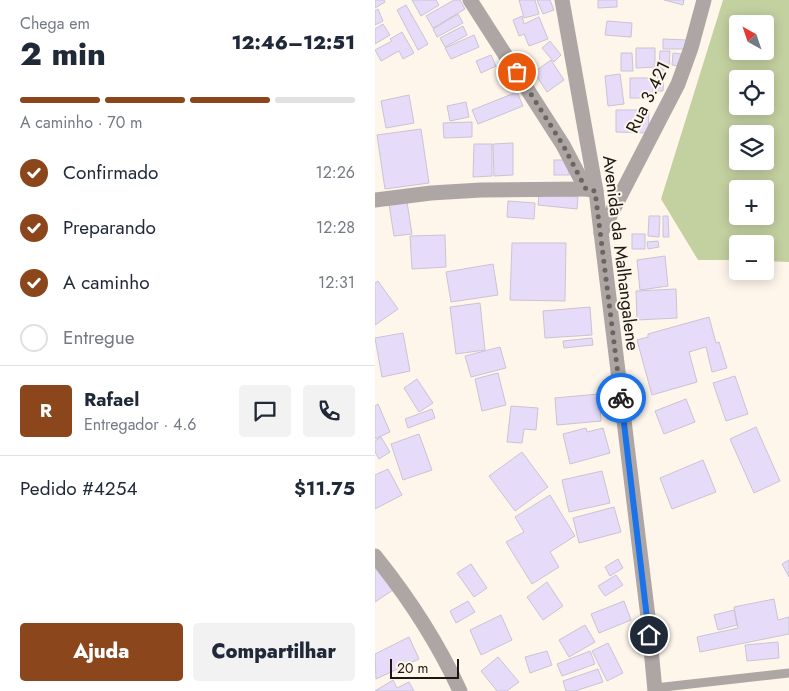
<!DOCTYPE html>
<html lang="pt">
<meta charset="utf-8">
<style>
body{margin:0;font-family:Jost,sans-serif;background:#f2f2f3;color:#1f2937;height:100vh;display:flex;flex-direction:column;font-size:19px;white-space:nowrap}
*{box-sizing:border-box;margin:0}
p{font-size:16px;color:#747a83}
.icon{flex:none;width:28px;height:28px;fill:none;stroke:currentColor;stroke-width:2;stroke-linecap:round;stroke-linejoin:round}
.map{position:relative;flex:1;overflow:hidden}
.drawer{display:flex;flex-direction:column;background:#fff;width:375px}
.drawer>*{flex:none}
.needle{width:32px;rotate:320deg}
.controls{position:absolute;left:354px;top:15px;display:grid;gap:10px}
.controls a{display:grid;place-items:center;width:45px;height:45px;border-radius:5px;background:#fff;box-shadow:0 2px 12px #0003;font-size:25px}
.scale{position:absolute;left:15px;bottom:12px;width:69px;box-sizing:border-box;padding-left:5px;border:2px solid #1b1813;border-top:0;font-size:14px;line-height:18px;white-space:nowrap;color:#1b1813;-webkit-text-stroke:4px #fef6eb;paint-order:stroke}
.pin{position:absolute;display:grid;place-items:center;width:42px;height:42px;color:#fff;margin:-21px;border:2px solid #fff;border-radius:50%;box-shadow:0 1px 5px #0007}
.courier{position:absolute;display:grid;place-items:center;width:50px;height:50px;margin:-25px;border:4px solid #1a73e8;border-radius:50%;background:#fff;color:#222;box-shadow:0 1px 6px #0007}
.headline em{font-style:normal;font-weight:800}
.headline div{display:flex;flex-direction:column-reverse}
.headline{display:flex;align-items:center;justify-content:space-between;height:85px;padding:0 20px}
h1{font-size:32px;font-weight:800;line-height:38px}
.bar{display:grid;grid-template-columns:repeat(4,1fr);gap:8px 5px;align-content:center;height:60px;padding:0 20px}
.bar i{height:6px;border-radius:4px;background:#e0e1e3}
.bar .active{background:#8b461c}
.bar p{grid-column:span 4}
.line{display:flex;align-items:center;gap:12px;padding:0 20px;border-top:1px solid #e0e1e3}
.line div{flex:1}
.round{display:grid;place-items:center;flex:none;width:52px;height:52px;border-radius:5px;background:#f2f2f3}
ol{padding:0 20px;list-style:none}
li{display:flex;align-items:center;gap:15px;height:55px}
li p{margin-inline-start:auto}
li .icon{padding:5px;border-radius:50%;background:#8b461c;color:#fff;stroke-width:4}
li:last-child{color:#747a83}
li i{width:28px;height:28px;border:2px solid #e0e1e3;border-radius:50%}
.button{display:flex;gap:10px;margin-top:auto;padding:10px 20px}
.button a{flex:1;height:58px;border-radius:5px;background:#8b461c;color:#fff;font-size:20px;font-weight:800;line-height:58px;text-align:center}
.button a+a{background:#f2f2f3;color:#1f2937}
main{display:flex;flex:1;min-height:0}
.map>svg:first-child{display:block}
.green{fill:#c3d0a0;fill-rule:evenodd}
.building{fill:#e6dcf9;stroke:#c9c4d3}
.lines{fill:none;stroke-linecap:round;stroke-linejoin:round}
.service{stroke:#ada6a4;stroke-width:9}
.minor{stroke:#ada6a4;stroke-width:15}
.done{stroke:#6a665f;stroke-width:5;stroke-dasharray:0 9}
.route{stroke:#1a73e8;stroke-width:6}
.labels{text-anchor:middle;dominant-baseline:central;stroke-width:4;stroke-linejoin:round;paint-order:stroke}
.street-label{font-size:18px;fill:#1b1813;stroke:#fef6eb}
</style>
<main>
<section class="drawer">
<div class="headline"><div><h1>2 min</h1><p>Chega em</p></div><em>12:46–12:51</em></div>
<div class="bar"><i class="active"></i><i class="active"></i><i class="active"></i><i></i><p>A caminho · 70 m</p></div>
<ol>
<li><svg class="icon" aria-label="check" viewBox="0 0 24 24"><path d="M5 12l5 5 9-10"/></svg>Confirmado<p>12:26</p></li>
<li><svg class="icon" aria-label="check" viewBox="0 0 24 24"><path d="M5 12l5 5 9-10"/></svg>Preparando<p>12:28</p></li>
<li><svg class="icon" aria-label="check" viewBox="0 0 24 24"><path d="M5 12l5 5 9-10"/></svg>A caminho<p>12:31</p></li>
<li><i></i>Entregue</li>
</ol>
<div class="line" style="height:90px"><b class="round" style="background:#8b461c;color:#fff">R</b><div><b>Rafael</b><p>Entregador · 4.6</p></div><a class="round"><svg class="icon" aria-label="chat" viewBox="0 0 24 24"><path d="M4 5h16v11H9l-5 4z"/></svg></a><a class="round"><svg class="icon" aria-label="phone" viewBox="0 0 24 24"><path d="M5 4h4l2 5-3 2q2 4 5 5l2-3 5 2v4C11 20 4 13 5 4z"/></svg></a></div>
<div class="line" style="height:65px"><div>Pedido #4254</div><b>$11.75</b></div>
<div class="button"><a>Ajuda</a><a>Compartilhar</a></div>
</section>
<div class="map">
<svg width="414" height="691" viewBox="0 0 414 691">
<rect width="100%" height="100%" fill="#fef6eb"/>
<!-- green -->
<path class="green" d="M348,0H414V262L390,261V244H362V260H323L286,199ZM362,24H390V51H362ZM362,79H390V106H362ZM362,134H390V161H362ZM362,189H390V216H362Z"/>
<!-- building -->
<g class="building">
<path d="M0,0H9L10,2L0,8Z"/>
<path d="M37,0H61L64,5L46,16Z"/>
<path d="M79,0H85L90,9L58,28L51,16Z"/>
<path d="M144,0H160L164,14L149,18Z"/>
<path d="M162,0H175L179,10L168,14Z"/>
<path d="M223,0H242V7L223,8Z"/>
<path d="M289,0H309L308,5Z"/>
<path d="M31,5L53,44L43,50L22,10Z"/>
<path d="M3,9L8,21L0,25V11Z"/>
<path d="M83,14L88,23L62,37L58,29Z"/>
<path d="M147,16L149,24L164,17L173,39L154,46L149,34L144,36L138,20Z"/>
<path d="M232,21L257,23L256,37L230,35Z"/>
<path d="M8,24L15,35L0,44V29Z"/>
<path d="M88,26L92,35L70,47L65,38Z"/>
<path d="M27,32L39,53L28,59L24,51L6,61L0,50L17,41L15,39Z"/>
<path d="M99,35L104,47L76,59L70,48Z"/>
<path d="M288,39L312,40V49H288Z"/>
<path d="M175,41L186,55L179,62L167,48Z"/>
<path d="M261,48H280V67L261,68Z"/>
<path d="M285,51H295L294,68L284,67Z"/>
<path d="M246,53H257L258,71H246Z"/>
<path d="M298,53L307,54L306,66L297,65Z"/>
<path d="M116,55L121,66L106,73L101,61Z"/>
<path d="M176,60L189,80L172,92L159,72Z"/>
<path d="M283,69H289L288,91H282Z"/>
<path d="M245,74L249,104L233,106L230,76Z"/>
<rect x="255" y="78" width="23" height="20"/>
<path d="M142,92L148,106L103,124L97,110Z"/>
<path d="M34,95L39,123L11,128L6,101Z"/>
<path d="M91,102L94,117L75,121L72,106Z"/>
<path d="M241,110H274L273,133L241,132Z"/>
<path d="M97,122V137L69,138L68,123Z"/>
<path d="M46,129L54,183L10,189L2,135Z"/>
<path d="M138,143V175L119,176L118,144Z"/>
<path d="M99,144H117V176L98,177Z"/>
<rect x="179" y="160" width="15" height="15"/>
<path d="M164,194L203,197L202,209L163,205Z"/>
<path d="M133,201L160,203L159,219L132,217Z"/>
<path d="M32,202L37,234L19,236L14,204Z"/>
<path d="M274,216H285L284,237L273,236Z"/>
<path d="M288,216H293L294,237H288Z"/>
<rect x="257" y="234" width="13" height="15"/>
<path d="M70,235L71,267L37,269L35,236Z"/>
<path d="M283,241L284,247L273,249L272,242Z"/>
<path d="M137,243H191L190,301L135,300Z"/>
<path d="M290,256L293,286L265,290L262,260Z"/>
<path d="M118,264L123,295L76,302L71,272Z"/>
<path d="M3,281L23,309L0,325V283Z"/>
<path d="M301,289L302,318L262,320L261,291Z"/>
<path d="M105,303L110,350L81,354L75,307Z"/>
<path d="M215,307L217,335L170,338L168,311Z"/>
<path d="M334,317L341,343L344,342L352,368L337,372L331,347L314,352L322,382L277,395L262,340L273,337V334Z"/>
<path d="M28,333L35,371L7,377L0,338Z"/>
<path d="M217,338L218,345L189,348L188,341Z"/>
<path d="M125,347L131,368L96,377L90,356Z"/>
<path d="M123,373L131,405L107,411L100,379Z"/>
<path d="M360,376L373,414L351,421L338,383Z"/>
<path d="M42,379L58,403L44,412L29,388Z"/>
<path d="M224,394L226,421L182,425L180,398Z"/>
<path d="M311,399L320,422L289,434L280,411Z"/>
<path d="M3,404L15,432L0,439V406Z"/>
<path d="M136,406L163,408L161,430L149,429L147,443L132,442Z"/>
<path d="M57,409L60,418L33,428L30,419Z"/>
<path d="M381,427L405,481L379,493L355,439Z"/>
<path d="M211,428L212,432L228,428L235,453L195,464L188,434Z"/>
<path d="M44,434L57,470L28,480L16,444Z"/>
<path d="M6,437L15,452L4,459L0,452V441Z"/>
<path d="M147,452L173,487L140,511L114,476Z"/>
<path d="M328,460L341,492L297,509L285,478Z"/>
<path d="M13,469L27,495L0,509V475Z"/>
<path d="M227,471L235,503L194,512L187,480Z"/>
<path d="M175,495L200,536L175,552L184,567L157,584L131,542L149,532L140,517Z"/>
<path d="M239,507L246,532L204,543L198,518Z"/>
<path d="M243,559L248,568L235,576L230,567Z"/>
<path d="M414,560V577L407,564Z"/>
<path d="M0,564L18,590L0,602Z"/>
<path d="M96,564L112,588L99,597L82,573Z"/>
<path d="M241,575L248,585L230,596L223,586Z"/>
<path d="M172,582L188,606L168,620L152,597Z"/>
<path d="M399,599L403,620L414,617V634L325,652L322,637L363,628L359,607Z"/>
<path d="M93,601L100,612L81,623L75,611Z"/>
<path d="M249,601L256,620L224,633L216,614Z"/>
<path d="M359,610L362,625L343,630L339,615Z"/>
<path d="M126,615L137,640L106,655L95,630Z"/>
<path d="M210,625L220,642L194,657L184,640Z"/>
<path d="M34,637L44,659L1,679L0,654Z"/>
<path d="M403,642L404,658L372,661L370,645Z"/>
<path d="M233,643L248,673L232,681L217,651Z"/>
<path d="M172,651L177,665L155,673L150,657Z"/>
<path d="M215,651L220,664L187,676L182,664Z"/>
<path d="M123,657L144,682L132,691H122L106,671Z"/>
<path d="M223,669L228,682L200,691H191L188,681Z"/>
<path d="M18,680L22,688L34,682L39,691H0Z"/>
</g>
<g class="lines">
<!-- service -->
<path class="service" d="M280,688L414,673"/>
<!-- minor -->
<g class="minor">
<path d="M95,0L188,145L211,189L221,191"/>
<path d="M187,0L221,191L273,617L280,691"/>
<path d="M0,200L56,193L106,190L211,189"/>
<path d="M226,233L303,84L316,48L329,0"/>
<path d="M0,556C33,597 63,643 85,691"/>
</g>
</g>
<g class="lines">
<!-- done -->
<path class="done" d="M142,72L188,145L211,189L220,191L246,398"/>
<!-- route -->
<path class="route" d="M246,398L274,635"/>
</g>
<g class="labels">
<!-- street labels -->
<g class="street-label">
<text transform="translate(273 97) rotate(-64)">Rua 3.421</text>
<text transform="translate(246 253) rotate(83)">Avenida da Malhangalene</text>
</g>
</g>
</svg>
<div class="controls">
<a><svg class="needle" viewBox="-14 -14 28 28"><path d="M0-13l5 13h-10z" fill="#e53935"/><path d="M0 13l5-13h-10z" fill="#747a83"/></svg></a>
<a><svg class="icon" aria-label="locate" viewBox="0 0 24 24"><circle cx="12" cy="12" r="6"/><path d="M12 2v4M12 18v4M2 12h4M18 12h4"/></svg></a>
<a><svg class="icon" aria-label="layers" viewBox="0 0 24 24"><path d="M12 4l9 5-9 5-9-5zM3 14l9 5 9-5"/></svg></a>
<a>+</a>
<a>−</a>
</div>
<div class="scale">20 m</div>
<div class="pin" style="left:142px;top:72px;background:#ea580c"><svg class="icon" aria-label="bag" viewBox="0 0 24 24"><path d="M5 8h14l-1 12H6zM9 8a3 3 0 0 1 6 0"/></svg></div>
<div class="pin" style="left:274px;top:635px;background:#1f2937"><svg class="icon" aria-label="home" viewBox="0 0 24 24"><path d="M3 11l9-7 9 7M6 9v11h12V9"/></svg></div>
<div class="courier" style="left:246px;top:398px"><svg class="icon" aria-label="bike" viewBox="0 0 24 24"><circle cx="6" cy="16" r="4"/><circle cx="18" cy="16" r="4"/><path d="M6 16l4-8h5l3 8M10 8l3 8H6M13 5h3"/></svg></div>
</div>
</main>
